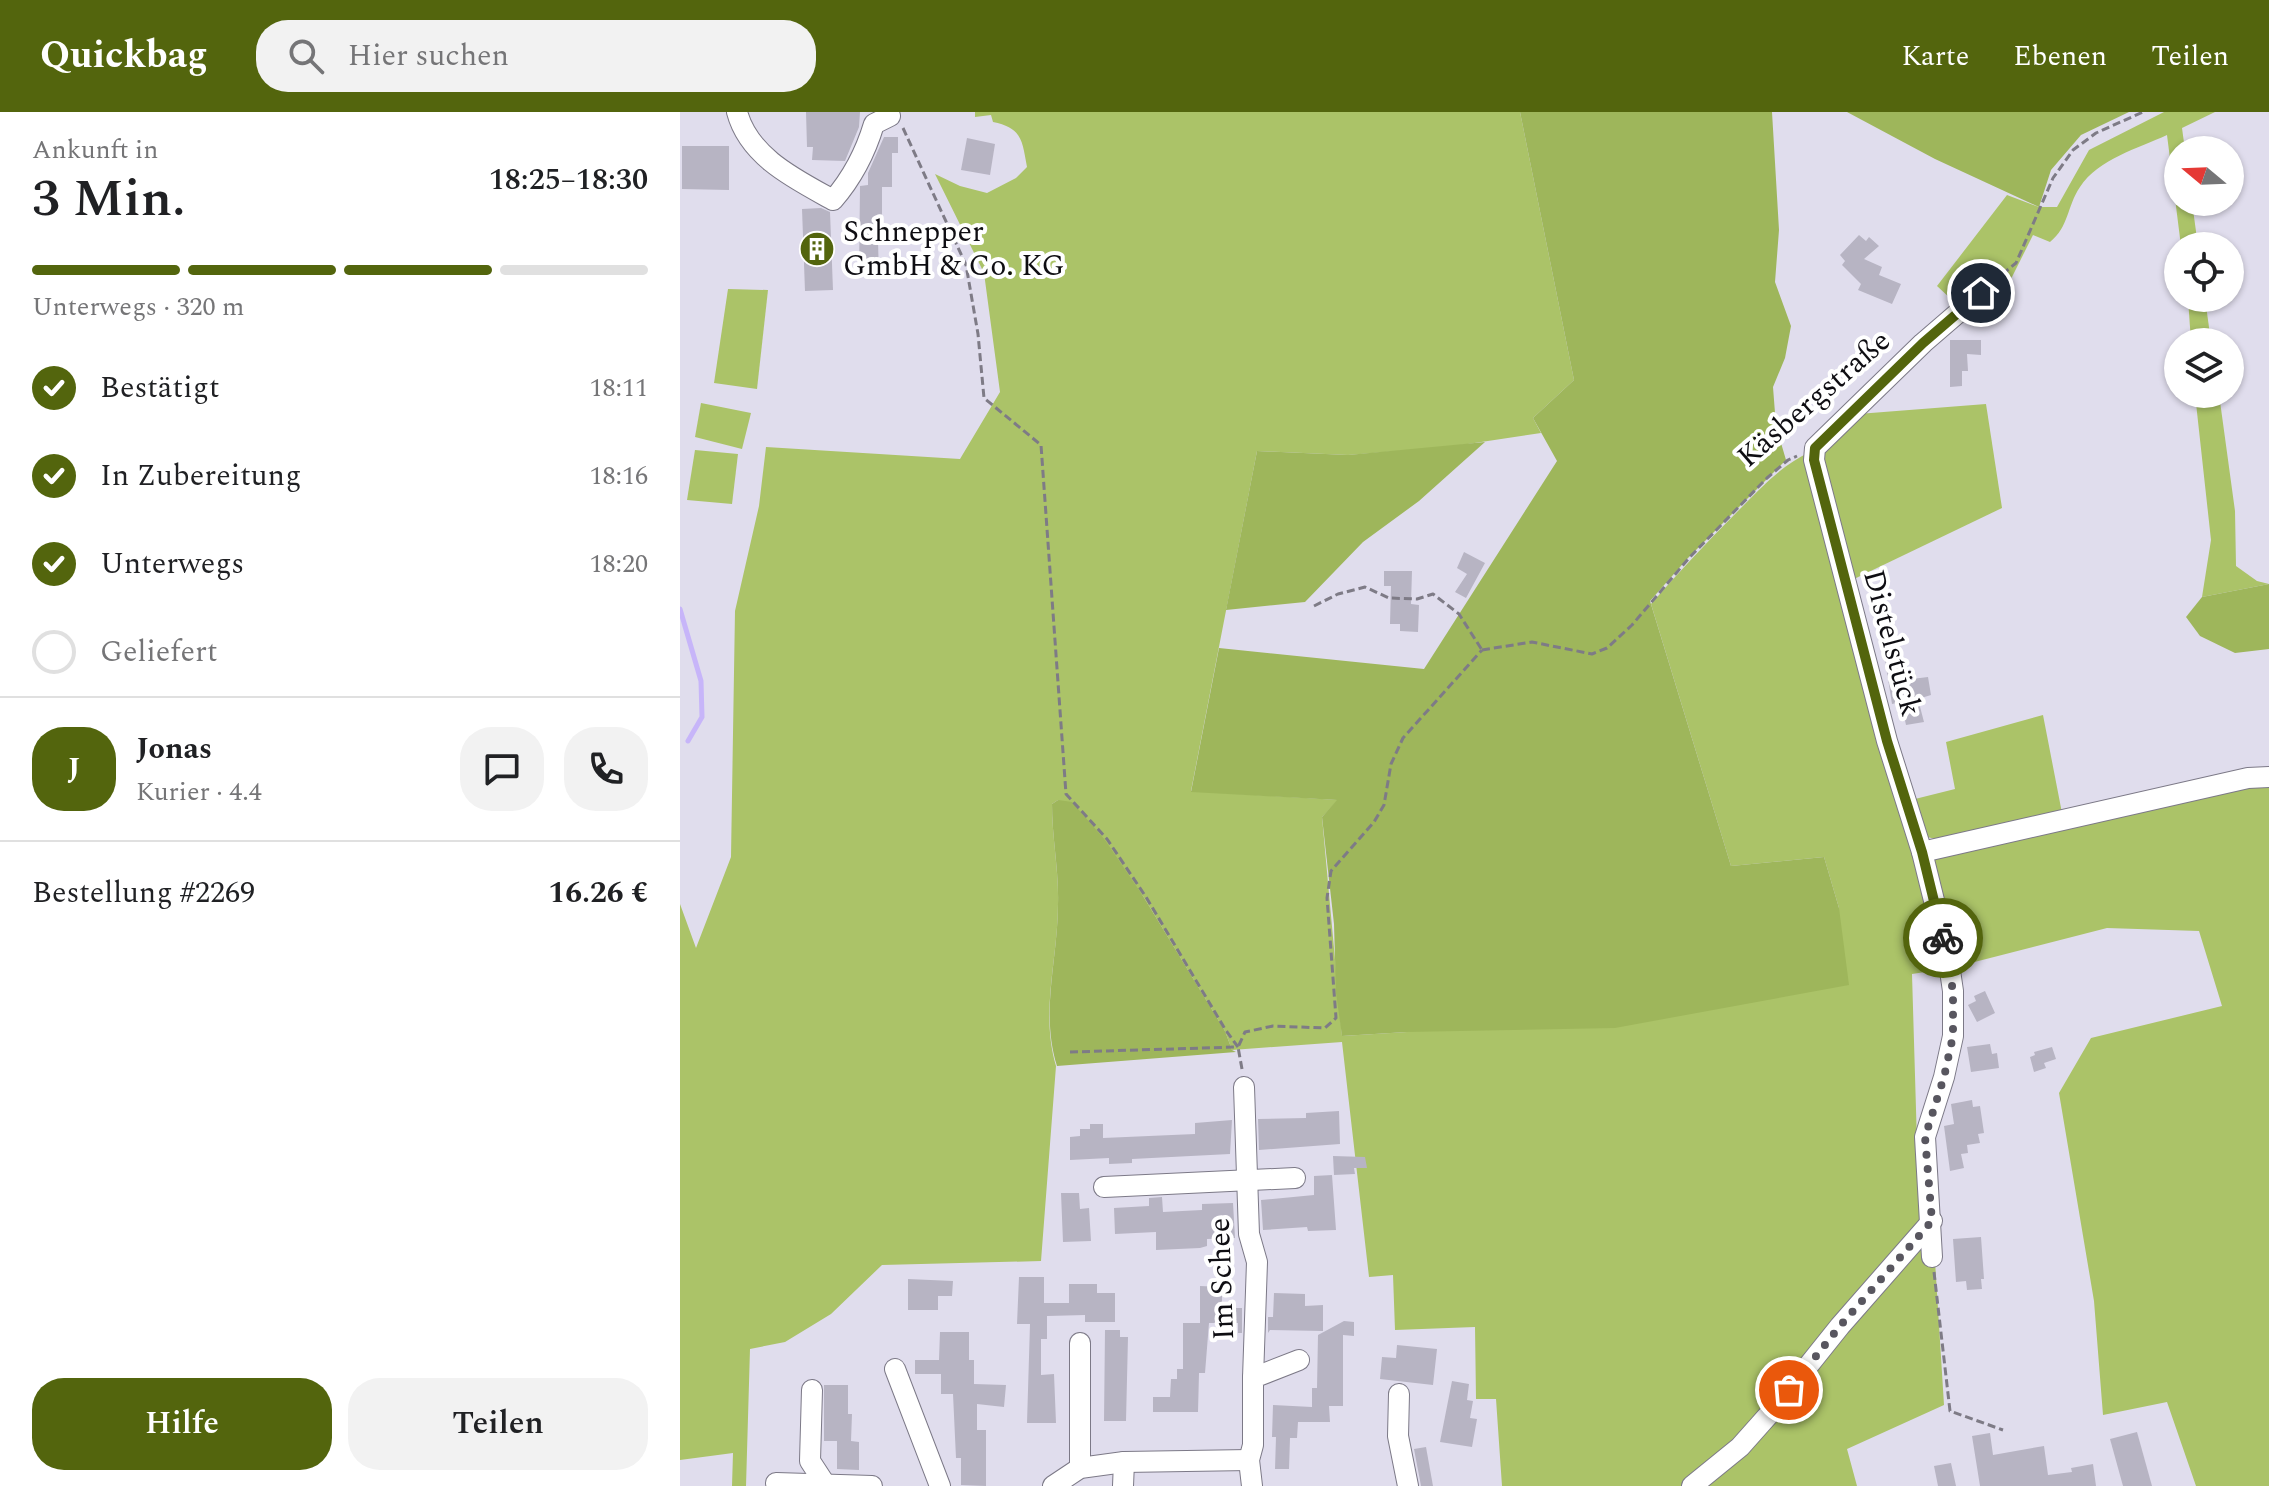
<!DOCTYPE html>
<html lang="de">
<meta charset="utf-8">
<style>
body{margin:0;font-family:Spectral,serif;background:#f2f2f2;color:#202124;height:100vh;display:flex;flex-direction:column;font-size:30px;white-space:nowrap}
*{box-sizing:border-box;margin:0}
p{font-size:26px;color:#757577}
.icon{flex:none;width:44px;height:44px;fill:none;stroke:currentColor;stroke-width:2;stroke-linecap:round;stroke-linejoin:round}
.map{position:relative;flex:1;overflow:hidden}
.panel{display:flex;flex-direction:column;background:#fff;width:680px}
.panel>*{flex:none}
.needle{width:52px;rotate:289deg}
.controls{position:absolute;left:1484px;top:24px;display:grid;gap:16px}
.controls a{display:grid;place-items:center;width:80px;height:80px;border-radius:50%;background:#fff;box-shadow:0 2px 6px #0004;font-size:40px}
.pin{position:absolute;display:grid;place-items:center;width:68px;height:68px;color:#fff;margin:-34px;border:4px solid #fff;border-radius:50%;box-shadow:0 2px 8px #0007}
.courier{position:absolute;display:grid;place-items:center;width:80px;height:80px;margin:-40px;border:6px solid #53650d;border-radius:50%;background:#fff;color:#222;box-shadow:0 2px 10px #0007}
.headline em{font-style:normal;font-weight:600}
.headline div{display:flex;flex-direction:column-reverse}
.headline{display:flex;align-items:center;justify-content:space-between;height:136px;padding:0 32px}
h1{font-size:52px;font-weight:600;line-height:60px}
.bar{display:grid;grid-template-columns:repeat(4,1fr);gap:12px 8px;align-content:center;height:96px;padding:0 32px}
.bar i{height:10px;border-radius:6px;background:#e0e0e0}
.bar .current{background:#53650d}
.bar p{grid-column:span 4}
.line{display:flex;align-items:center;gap:20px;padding:0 32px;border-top:2px solid #e0e0e0}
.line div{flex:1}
.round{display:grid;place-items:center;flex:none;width:84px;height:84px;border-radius:32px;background:#f2f2f2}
ol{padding:0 32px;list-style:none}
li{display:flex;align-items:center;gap:24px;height:88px}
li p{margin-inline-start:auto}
li .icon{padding:8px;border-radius:50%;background:#53650d;color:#fff;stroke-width:4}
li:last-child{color:#757577}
li i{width:44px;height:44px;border:4px solid #e0e0e0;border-radius:50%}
.action{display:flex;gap:16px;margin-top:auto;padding:16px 32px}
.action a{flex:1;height:92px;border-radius:32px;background:#53650d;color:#fff;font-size:32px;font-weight:600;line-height:92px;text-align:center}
.action a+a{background:#f2f2f2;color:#202124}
header{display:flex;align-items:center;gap:48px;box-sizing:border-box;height:112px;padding:0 40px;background:#53650d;color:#fff}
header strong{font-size:38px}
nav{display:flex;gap:44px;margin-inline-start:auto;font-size:28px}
.search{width:560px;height:72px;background:#f2f2f2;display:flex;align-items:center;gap:20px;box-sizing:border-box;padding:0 28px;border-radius:32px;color:#757577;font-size:30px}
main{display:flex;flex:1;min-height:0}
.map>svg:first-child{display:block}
.green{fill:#abc368}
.forest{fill:#9eb65b}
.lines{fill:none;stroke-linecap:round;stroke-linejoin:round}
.stream{stroke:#c7b5f9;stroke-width:5}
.building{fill:#b7b4c3}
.minor-casing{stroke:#7c7987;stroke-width:22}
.path{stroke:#7e7b86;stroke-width:3;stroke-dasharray:8 4;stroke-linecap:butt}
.minor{stroke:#fff;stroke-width:20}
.done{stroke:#58565f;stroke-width:8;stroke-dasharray:0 14.4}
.route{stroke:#53650d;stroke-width:10}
.labels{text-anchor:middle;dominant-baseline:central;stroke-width:8;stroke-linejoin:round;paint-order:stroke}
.poi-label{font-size:30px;fill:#0e0d12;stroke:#fff;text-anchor:start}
.street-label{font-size:30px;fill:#0e0d12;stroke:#fff}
</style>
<header>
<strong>Quickbag</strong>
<div class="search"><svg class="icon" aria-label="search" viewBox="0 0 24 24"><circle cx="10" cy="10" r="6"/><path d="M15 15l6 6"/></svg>Hier suchen</div>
<nav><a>Karte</a><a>Ebenen</a><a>Teilen</a></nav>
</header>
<main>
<section class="panel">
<div class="headline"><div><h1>3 Min.</h1><p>Ankunft in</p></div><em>18:25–18:30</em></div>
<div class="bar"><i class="current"></i><i class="current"></i><i class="current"></i><i></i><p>Unterwegs · 320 m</p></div>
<ol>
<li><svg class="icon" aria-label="check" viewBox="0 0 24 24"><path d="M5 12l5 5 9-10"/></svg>Bestätigt<p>18:11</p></li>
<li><svg class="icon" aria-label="check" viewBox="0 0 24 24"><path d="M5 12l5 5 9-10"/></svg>In Zubereitung<p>18:16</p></li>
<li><svg class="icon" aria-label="check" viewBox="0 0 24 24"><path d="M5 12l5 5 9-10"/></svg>Unterwegs<p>18:20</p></li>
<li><i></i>Geliefert</li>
</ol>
<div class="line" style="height:144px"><b class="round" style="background:#53650d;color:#fff">J</b><div><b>Jonas</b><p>Kurier · 4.4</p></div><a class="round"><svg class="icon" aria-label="chat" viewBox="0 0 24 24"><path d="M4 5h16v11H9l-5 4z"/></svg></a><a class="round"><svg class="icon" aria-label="phone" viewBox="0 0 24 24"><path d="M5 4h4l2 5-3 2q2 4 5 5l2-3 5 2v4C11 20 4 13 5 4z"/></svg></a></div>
<div class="line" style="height:104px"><div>Bestellung #2269</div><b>16.26 €</b></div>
<div class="action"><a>Hilfe</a><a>Teilen</a></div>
</section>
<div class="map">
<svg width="1589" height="1374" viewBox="0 0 1589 1374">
<rect width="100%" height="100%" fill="#e0dded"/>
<!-- green -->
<g class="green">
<path d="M295,0H840L894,268L853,306L861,321L768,335L668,343L577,339L511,679L658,688L642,705L662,924L727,920L1159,796L1144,745L1051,754L971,492C999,460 1027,430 1057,400C1080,377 1100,354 1130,340L1265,857L1232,862L1237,1031L1248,1106L1092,1298L1009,1374H822L816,1287H796L795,1215L715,1218L713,1163L689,1165L662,930L552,938L545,919L463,784L378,688L372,692C372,726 379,759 378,792C378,847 360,900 376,954L361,1149L202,1153L151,1202L105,1230L70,1237L66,1374H52L53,1341L0,1348V792L16,836L51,745L55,499L79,394L86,335L280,347L320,280L304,161L255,62L280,74L307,81L336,66L347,55C342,28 342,16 313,10L311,3L295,5Z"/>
<path d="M1484,0H1535L1502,16L1505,38H1498V90H1512L1518,134H1501L1487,23C1459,36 1418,47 1400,75C1387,94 1389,115 1370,130L1353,123L1332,165L1286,201L1257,174L1327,83L1359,95H1377L1409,38Z"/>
<path d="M48,177L88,178L77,277L34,271Z"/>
<path d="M1508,186H1525L1531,230H1511Z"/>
<path d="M1515,282H1539L1555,399L1556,454L1577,469L1589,472L1522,485L1531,428Z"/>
<path d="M21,291L71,301L62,337L15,325Z"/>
<path d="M1306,292L1322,396L1172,468L1147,384L1143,335L1178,302Z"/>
<path d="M15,338L58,342L52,392L7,388Z"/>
<path d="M1363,603L1382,701L1260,728L1247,725L1231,688L1275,677L1266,630Z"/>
<path d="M1589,670V1374H1516L1487,1290L1423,1303L1414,1189L1379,981L1411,926L1542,894L1519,819L1427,816L1275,855L1248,745Z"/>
<path d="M1251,1112L1255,1149L1264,1293L1167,1337L1177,1374H1015Z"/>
</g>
<!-- forest -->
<g class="forest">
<path d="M840,0H1092L1099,118L1095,170L1111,214L1105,246L1093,275L1096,314L1106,348L1008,446L970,489L1051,754L1144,745L1159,796L1169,873L935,916L727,920L662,924L656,881L654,812L642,705L657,688L511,680L539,536L744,557L877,349L853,306L894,268Z"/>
<path d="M1167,0H1449L1401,23L1371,58L1359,95L1255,47Z"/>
<path d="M805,330L739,389L683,430L625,490L546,498L577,339L668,343Z"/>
<path d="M1589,472V537L1555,541L1520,524L1506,505L1522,485Z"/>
<path d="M378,688L392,690L425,728L463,784L545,919L552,938L556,940L377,954C360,900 378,847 378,792C379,758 372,726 372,692Z"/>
</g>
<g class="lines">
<!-- stream -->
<path class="stream" d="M0,497L21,569L22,605L8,629"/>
</g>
<!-- building -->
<g class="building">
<path d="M126,0H180L179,15L165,49L132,48L133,35H127Z"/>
<path d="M204,25H218V41H212V75H202V128L198,129L199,164H179L180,74L188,73V61Z"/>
<path d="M287,26L315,32L310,63L281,58Z"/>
<path d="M2,34H49V78L2,77Z"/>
<path d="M141,96L150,100L153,178L125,179L122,97Z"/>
<path d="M1179,123L1186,129L1189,125L1199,134L1184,147L1202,155L1199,163L1221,172L1212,192L1178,178L1181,172L1162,153L1165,149L1160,143Z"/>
<path d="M1270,228H1301V243L1287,242L1288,259H1282V274L1270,275Z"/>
<path d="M784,440L805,451L786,486L775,480L787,462L777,456Z"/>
<path d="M704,459H732L731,492L739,493L738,520L720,519V512H710L711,474H704Z"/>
<path d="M1222,547L1224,568L1248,565L1251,583L1238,587L1244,610L1226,613L1221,590L1212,592L1205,548Z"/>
<path d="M1305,879L1315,901L1297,910L1288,893L1296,889L1294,884Z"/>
<path d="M1310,932L1312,942L1317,941L1319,956L1291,960L1287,935Z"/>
<path d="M1372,935L1376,947L1364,951L1366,956L1354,960L1350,945L1355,943L1354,940Z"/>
<path d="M1292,988L1293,995L1300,994L1304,1021L1298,1022L1300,1031L1287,1033L1288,1041L1281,1042L1284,1056L1270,1059L1264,1014L1274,1012L1271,992Z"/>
<path d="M659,999L660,1032L579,1038L578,1007L626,1006V1001Z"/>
<path d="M552,1008L550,1042L452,1047V1051L429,1052V1046L390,1048V1025L400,1024V1017H410V1012H423V1026L515,1022V1011Z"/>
<path d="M653,1044L685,1045L687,1056H674L675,1062L654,1063Z"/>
<path d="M652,1063L656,1118L628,1119L627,1115L583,1118L581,1088L634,1083V1064Z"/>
<path d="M381,1081H399L400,1097L409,1096L411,1129L383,1130Z"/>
<path d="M482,1085L483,1100L522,1098V1092L553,1091L555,1126L527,1127V1134L520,1136L476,1138V1120L435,1122L434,1096L469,1094V1086Z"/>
<path d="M1301,1125L1304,1167H1301L1302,1177L1287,1178L1286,1169L1276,1170L1273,1127Z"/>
<path d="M339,1165H364V1191H389V1172H417V1181H435V1210H405V1203L367,1204V1227H361V1263L374,1262L376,1311H347L350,1212H337Z"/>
<path d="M228,1167L273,1169L272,1184H258V1198H228Z"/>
<path d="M520,1174L542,1175V1196H562V1221H558V1211H529L525,1261H519L518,1300H473V1285H490L491,1267H497V1257H503V1211H520Z"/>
<path d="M594,1181L625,1182V1194L643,1193V1219L590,1218L588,1221V1205H593Z"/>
<path d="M664,1209L674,1210V1224L663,1223V1294H649L650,1310H618L617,1326H610L609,1357H595L596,1325H592L593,1293L632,1295V1276H637L638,1223Z"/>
<path d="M425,1218H440V1225H448L446,1309H424Z"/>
<path d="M260,1220H289V1248H294V1272L326,1273L324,1295L297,1292V1318H306V1374L281,1373V1346H276L273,1282H261V1262H235V1248H259Z"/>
<path d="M717,1233L757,1237L753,1273L700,1267L702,1245L716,1246Z"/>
<path d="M772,1269L789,1272L787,1288L793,1289L790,1306L797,1307L792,1335L760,1330Z"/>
<path d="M144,1273H168V1302H172L171,1329L179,1330V1358L157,1357V1329H144Z"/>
<path d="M1457,1320L1472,1374H1443L1430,1327Z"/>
<path d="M1310,1321L1313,1343L1364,1334L1368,1363L1392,1360L1391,1356L1413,1352L1416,1374H1300L1292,1324Z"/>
<path d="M746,1335L753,1374H741L734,1337Z"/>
<path d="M1271,1351L1276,1374H1258L1254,1354Z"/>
</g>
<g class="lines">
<defs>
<g id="minor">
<path d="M57,0C69,45 115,67 153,88C173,65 185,42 194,12L210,4"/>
<path d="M1242,740L1568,666L1589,665"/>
<path d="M564,975L569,1122L577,1150L573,1266"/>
<path d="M424,1075L615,1066"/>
<path d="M1252,1145L1245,1025L1264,965L1273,924V879L1268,845L1242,740L1207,629L1134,348L1135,336L1243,231L1301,181"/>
<path d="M215,1257L260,1374"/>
<path d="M132,1278L130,1349L145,1372"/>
<path d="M719,1282L718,1324L728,1374"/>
<path d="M400,1356V1231"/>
<path d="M96,1371L192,1374"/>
<path d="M373,1374L400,1356L444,1350L569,1348"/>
<path d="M443,1374L444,1350"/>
<path d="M572,1374L569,1348L573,1333V1266L619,1248"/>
<path d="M1012,1374L1060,1335L1092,1299L1160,1214L1252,1109"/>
</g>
</defs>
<!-- minor casing -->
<use href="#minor" class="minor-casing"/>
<!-- path -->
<g class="path">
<path d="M223,16L286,153L298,222L304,286L361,333L386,682L427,727L466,785L545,917L558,935"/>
<path d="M1313,170L1336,151L1373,66L1393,38L1416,21L1463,0"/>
<path d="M634,494L658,482L685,475L709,486L737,487L753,482L779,502L802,538"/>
<path d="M802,538L852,530L912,542L927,536L952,513L1009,446L1087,366L1108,348L1117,344"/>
<path d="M390,940L558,935"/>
<path d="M562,957L558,935L565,920L593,914L645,916L656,906L647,786L651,759L694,710L704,693L711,652L723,626L802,538"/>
<path d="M1254,1160L1270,1299L1323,1318"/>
</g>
<!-- minor -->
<use href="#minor" class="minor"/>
</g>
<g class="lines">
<!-- done -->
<path class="done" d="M1109,1278L1160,1214L1252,1109L1245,1025L1264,965L1273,924V879L1263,826"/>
<!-- route -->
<path class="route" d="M1263,826L1242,740L1207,629L1134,348L1135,336L1243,231L1301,181"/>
</g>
<!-- icons -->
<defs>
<symbol id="building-disc" viewBox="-11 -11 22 22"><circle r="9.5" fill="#53650d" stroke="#fff"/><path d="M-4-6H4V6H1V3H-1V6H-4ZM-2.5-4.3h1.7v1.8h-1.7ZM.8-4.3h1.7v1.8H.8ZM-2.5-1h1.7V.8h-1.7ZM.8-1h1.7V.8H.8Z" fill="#fff"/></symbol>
</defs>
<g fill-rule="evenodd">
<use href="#building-disc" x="117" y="117" width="40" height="40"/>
</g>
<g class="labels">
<!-- poi labels -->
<g class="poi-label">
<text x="163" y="120">Schnepper<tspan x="163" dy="34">GmbH &amp; Co. KG</tspan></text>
</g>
<!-- street labels -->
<g class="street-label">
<text transform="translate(1134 287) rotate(-41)">Käsbergstraße</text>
<text transform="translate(1212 531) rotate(75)">Distelstück</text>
<text transform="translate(542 1167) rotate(-92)">Im Schee</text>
</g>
</g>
</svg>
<div class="controls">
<a><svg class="needle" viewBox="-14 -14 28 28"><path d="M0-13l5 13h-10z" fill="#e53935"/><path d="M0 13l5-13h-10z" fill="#757577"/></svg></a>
<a><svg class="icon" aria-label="locate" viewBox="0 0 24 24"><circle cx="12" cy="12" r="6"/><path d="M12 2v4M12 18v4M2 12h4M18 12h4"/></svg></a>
<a><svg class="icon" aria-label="layers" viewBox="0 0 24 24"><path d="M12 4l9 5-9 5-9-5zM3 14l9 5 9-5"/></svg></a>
</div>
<div class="pin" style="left:1109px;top:1278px;background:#ea580c"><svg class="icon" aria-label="bag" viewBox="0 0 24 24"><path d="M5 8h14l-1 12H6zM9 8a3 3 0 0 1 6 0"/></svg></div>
<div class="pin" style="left:1301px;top:181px;background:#1f2937"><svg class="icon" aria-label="home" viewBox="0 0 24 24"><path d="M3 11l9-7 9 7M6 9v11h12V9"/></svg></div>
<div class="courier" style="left:1263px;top:826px"><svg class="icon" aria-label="bike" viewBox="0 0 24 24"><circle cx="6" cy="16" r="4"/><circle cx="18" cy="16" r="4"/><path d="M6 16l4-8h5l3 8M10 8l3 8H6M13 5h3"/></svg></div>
</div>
</main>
